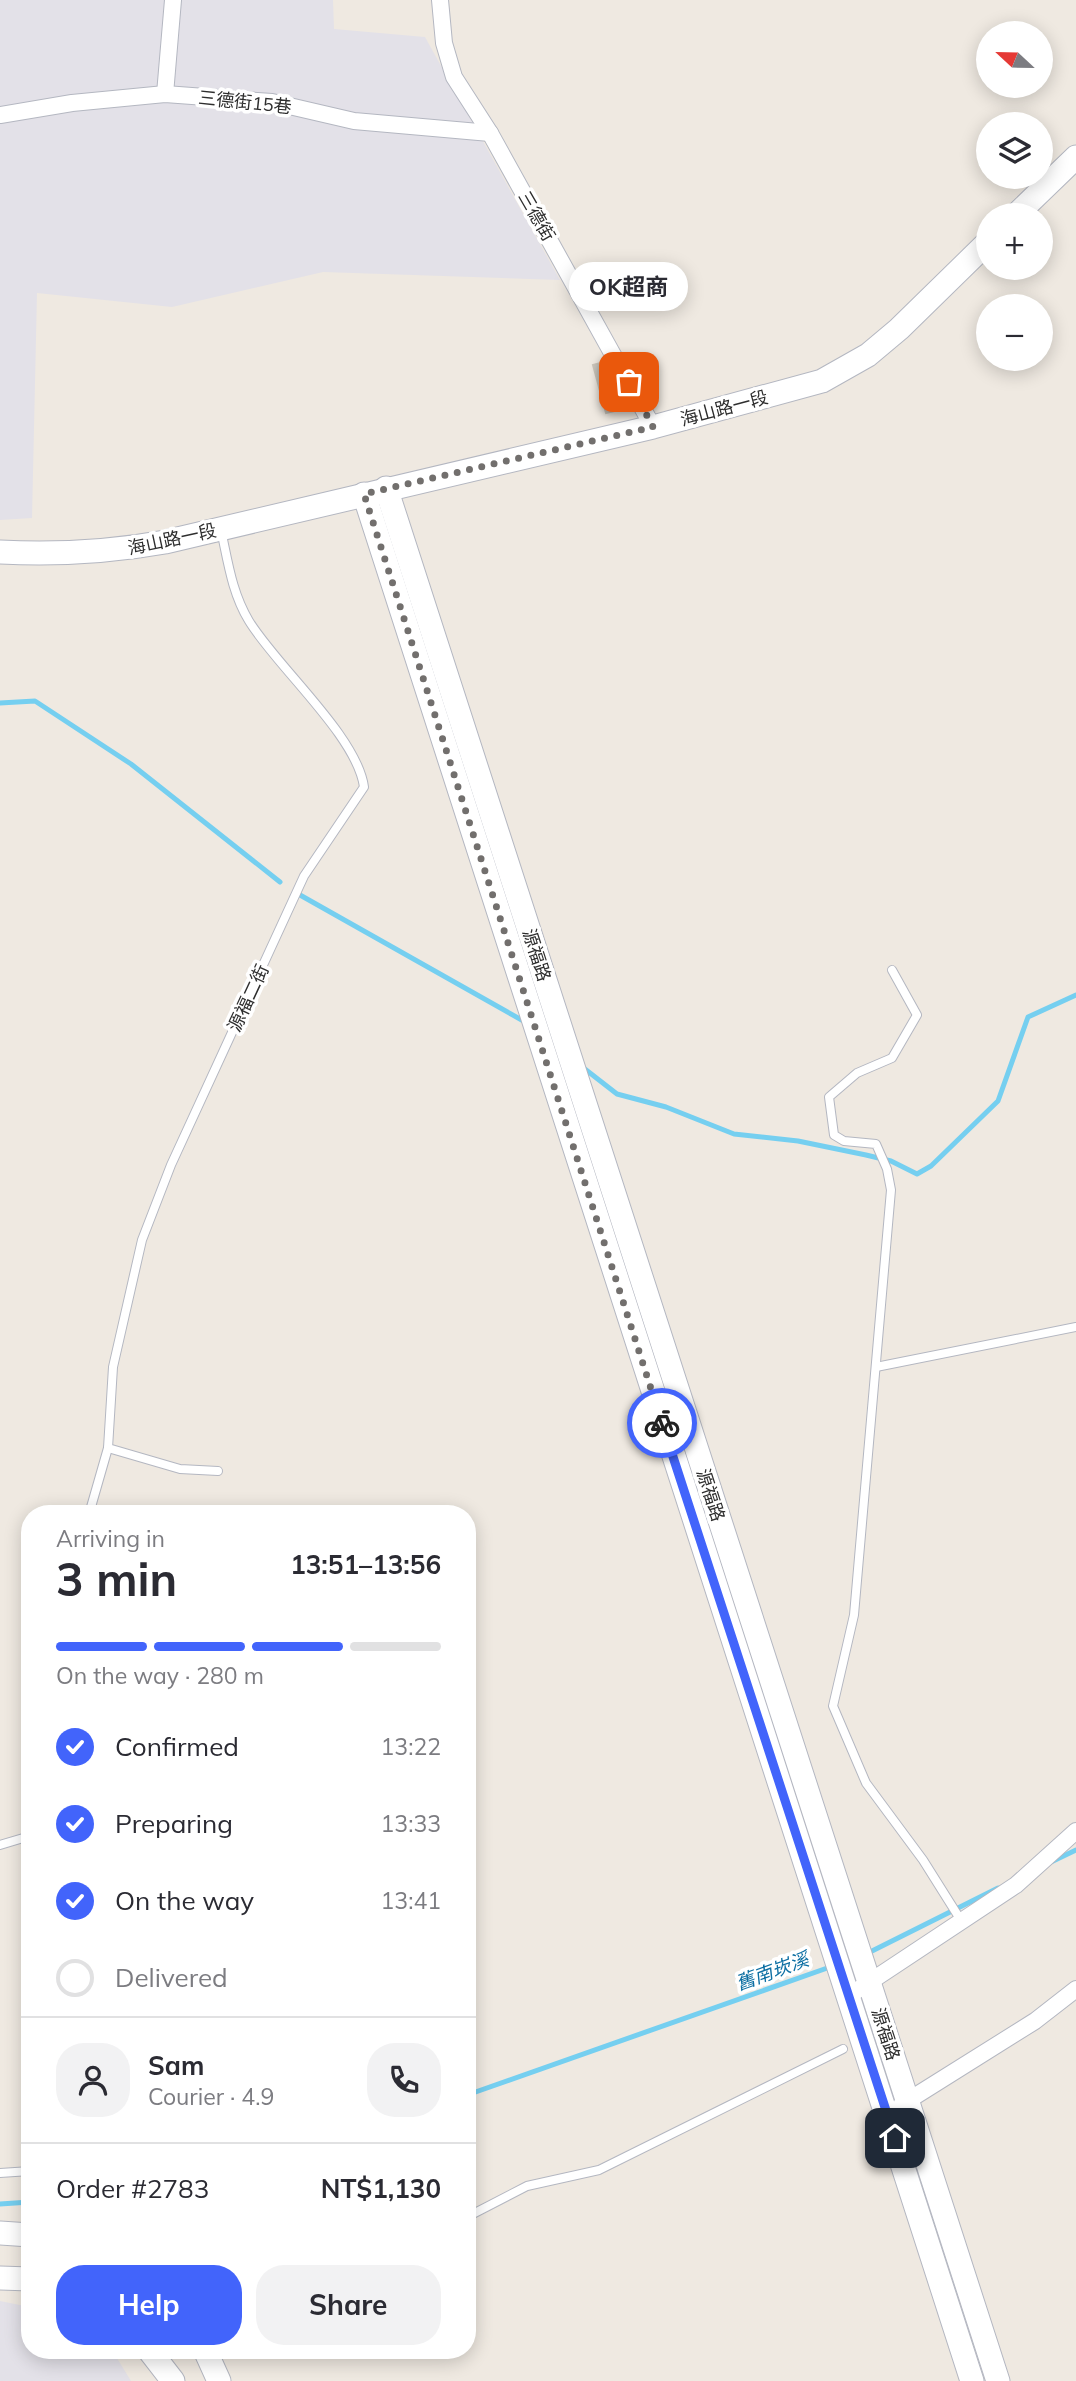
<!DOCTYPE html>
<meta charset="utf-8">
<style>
body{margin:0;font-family:Mulish,"Noto Sans TC",sans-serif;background:#f2f2f3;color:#2b2b33;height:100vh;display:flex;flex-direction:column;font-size:26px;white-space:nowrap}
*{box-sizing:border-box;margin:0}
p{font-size:23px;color:#7c7c81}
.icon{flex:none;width:38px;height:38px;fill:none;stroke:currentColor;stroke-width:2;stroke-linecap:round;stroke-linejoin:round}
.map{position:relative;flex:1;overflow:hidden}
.drawer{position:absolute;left:21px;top:1505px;width:455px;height:854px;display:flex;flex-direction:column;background:#fff;border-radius:28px;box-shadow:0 4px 18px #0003}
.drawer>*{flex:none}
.needle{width:46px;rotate:292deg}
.tools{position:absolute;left:976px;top:21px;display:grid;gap:14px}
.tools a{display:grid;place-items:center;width:77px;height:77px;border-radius:50%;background:#fff;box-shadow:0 4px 18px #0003;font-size:35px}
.pin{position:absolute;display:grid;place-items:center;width:60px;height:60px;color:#fff;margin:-30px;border-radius:14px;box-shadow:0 4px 10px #0006}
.courier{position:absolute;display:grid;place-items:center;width:70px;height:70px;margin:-35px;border:5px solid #4264fb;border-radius:50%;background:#fff;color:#222;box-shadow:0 2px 9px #0007}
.bubble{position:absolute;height:49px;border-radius:24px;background:#fff;box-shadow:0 4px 18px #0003;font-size:23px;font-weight:700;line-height:49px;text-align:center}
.headline em{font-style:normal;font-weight:700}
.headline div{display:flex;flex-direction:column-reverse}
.headline{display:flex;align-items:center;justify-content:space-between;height:119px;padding:0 35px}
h1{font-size:46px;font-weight:700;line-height:52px}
.bar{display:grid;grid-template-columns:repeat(4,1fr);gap:10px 7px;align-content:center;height:84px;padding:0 35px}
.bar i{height:9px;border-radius:5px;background:#e1e1e2}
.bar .selected{background:#4264fb}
.bar p{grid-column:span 4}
.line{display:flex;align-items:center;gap:18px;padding:0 35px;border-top:2px solid #e1e1e2}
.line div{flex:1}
.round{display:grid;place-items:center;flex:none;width:74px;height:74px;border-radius:28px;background:#f2f2f3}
ol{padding:0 35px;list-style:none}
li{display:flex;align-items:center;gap:21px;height:77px}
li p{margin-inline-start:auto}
li .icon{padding:7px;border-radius:50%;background:#4264fb;color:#fff;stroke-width:4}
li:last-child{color:#7c7c81}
li i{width:38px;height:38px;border:4px solid #e1e1e2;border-radius:50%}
.button{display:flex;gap:14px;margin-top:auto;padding:14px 35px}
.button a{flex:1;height:80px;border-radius:28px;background:#4264fb;color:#fff;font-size:28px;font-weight:700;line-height:80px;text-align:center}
.button a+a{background:#f2f2f3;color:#2b2b33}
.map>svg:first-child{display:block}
.industrial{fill:#e3e1e8}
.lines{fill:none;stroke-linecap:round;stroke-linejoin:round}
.stream{stroke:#75cff0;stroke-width:5}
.building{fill:#cbc7bf;stroke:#cbc5ba;stroke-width:2}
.lane-casing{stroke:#b4b7c1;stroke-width:10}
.street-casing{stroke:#b4b7c1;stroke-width:18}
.secondary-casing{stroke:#b4b7c1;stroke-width:25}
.lane{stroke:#fff;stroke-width:8}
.street{stroke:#fff;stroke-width:16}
.secondary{stroke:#fff;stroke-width:23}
.done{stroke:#726f6d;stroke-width:7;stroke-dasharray:0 12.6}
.route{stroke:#4264fb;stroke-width:9}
.labels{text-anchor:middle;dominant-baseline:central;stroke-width:7;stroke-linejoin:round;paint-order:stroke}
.street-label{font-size:18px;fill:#2e2e2e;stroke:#fff}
.water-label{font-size:19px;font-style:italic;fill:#0d6fa3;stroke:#fff}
</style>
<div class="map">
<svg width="1076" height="2381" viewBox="0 0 1076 2381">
<rect width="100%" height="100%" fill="#efe9e1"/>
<!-- industrial -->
<g class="industrial">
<path d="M0,0H333L334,29L425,37L560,280L323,272L172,307L37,293L32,518L0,520Z"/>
<path d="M0,2301L30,2307V2350H112L131,2381H0Z"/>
</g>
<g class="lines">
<!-- stream -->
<g class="stream">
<path d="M0,703L35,701L131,764L280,882"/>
<path d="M300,895L527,1023"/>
<path d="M581,1066L617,1094L666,1107L734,1134L798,1141L866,1155L891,1161L917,1174L931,1166L998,1101L1028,1017L1076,995"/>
<path d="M1051,1862L1076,1850"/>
<path d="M866,1954L998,1888"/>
<path d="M467,2095L833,1966"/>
<path d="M0,2204L30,2202"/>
</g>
</g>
<!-- building -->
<path class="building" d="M605,362L616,381L623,409L606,413L593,365Z"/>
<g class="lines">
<defs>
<g id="lane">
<path d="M892,970L917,1015L892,1058L857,1073L829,1097L834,1135L844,1141L876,1144L887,1169L891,1190L854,1615L833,1706L866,1783L923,1860L962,1922"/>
<path d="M876,1367L1076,1327"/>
<path d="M108,1448L180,1469L218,1471"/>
<path d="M89,1514L108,1448L113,1367L142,1240L171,1165L304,876L364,787C357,736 277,667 249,621C232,593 228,562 221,530"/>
<path d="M0,1845L30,1836"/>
<path d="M0,2173L30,2171"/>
<path d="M467,2217L527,2186L599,2170L843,2049"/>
</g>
<g id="street">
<path d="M440,0L444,43L454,77L490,133L653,427"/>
<path d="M165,94L173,0"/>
<path d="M0,115L72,103L165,94L272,102L354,121L490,133"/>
<path d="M847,1997L1016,1885L1076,1831"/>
<path d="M901,2105L1035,2021L1076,1989"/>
</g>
<g id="secondary">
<path d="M1016,215L1076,157"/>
<path d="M386,488L998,2381"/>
<path d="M364,494L972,2381"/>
<path d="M0,552C57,555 109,552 165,542L653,427L822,381L868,355L899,329L989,241"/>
<path d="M0,2233L30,2235"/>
<path d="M0,2278L30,2279"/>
<path d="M149,2350L173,2381"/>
<path d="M205,2350L219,2381"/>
</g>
</defs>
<!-- lane casing -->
<use href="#lane" class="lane-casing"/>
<!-- street casing -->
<use href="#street" class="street-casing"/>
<!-- secondary casing -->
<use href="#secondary" class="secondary-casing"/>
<!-- lane -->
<use href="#lane" class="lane"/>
<!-- street -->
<use href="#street" class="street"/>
<!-- secondary -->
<use href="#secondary" class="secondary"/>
</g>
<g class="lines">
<!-- done -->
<path class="done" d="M629,382L653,427L364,494L662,1423"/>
<!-- route -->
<path class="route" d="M662,1423L895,2138"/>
</g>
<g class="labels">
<!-- street labels -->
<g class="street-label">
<text transform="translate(245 102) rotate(6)">三德街15巷</text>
<text transform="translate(537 216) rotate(60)">三德街</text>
<text transform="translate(724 408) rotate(-15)">海山路一段</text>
<text transform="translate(172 539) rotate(-12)">海山路一段</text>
<text transform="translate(537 955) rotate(72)">源福路</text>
<text transform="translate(248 998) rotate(-65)">源福二街</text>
<text transform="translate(711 1495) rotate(72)">源福路</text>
<text transform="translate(886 2034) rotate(72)">源福路</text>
</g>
<!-- water labels -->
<g class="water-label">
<text transform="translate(772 1971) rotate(-20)">舊南崁溪</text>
</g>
</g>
</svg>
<div class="tools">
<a><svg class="needle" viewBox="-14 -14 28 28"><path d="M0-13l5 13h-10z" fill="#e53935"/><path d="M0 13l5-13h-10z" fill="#7c7c81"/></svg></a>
<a><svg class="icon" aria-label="layers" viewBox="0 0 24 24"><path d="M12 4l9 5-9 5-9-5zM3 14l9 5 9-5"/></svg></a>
<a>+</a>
<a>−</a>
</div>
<div class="pin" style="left:629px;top:382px;background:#ea580c"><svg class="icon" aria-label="bag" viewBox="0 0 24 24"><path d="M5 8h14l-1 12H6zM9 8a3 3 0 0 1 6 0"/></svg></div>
<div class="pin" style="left:895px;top:2138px;background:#1f2937"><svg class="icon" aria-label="home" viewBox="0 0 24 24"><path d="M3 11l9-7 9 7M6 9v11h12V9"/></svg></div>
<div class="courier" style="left:662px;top:1423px"><svg class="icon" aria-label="bike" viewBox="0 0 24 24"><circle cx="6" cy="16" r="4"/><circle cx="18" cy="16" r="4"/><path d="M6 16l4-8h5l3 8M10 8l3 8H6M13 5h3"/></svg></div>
<div class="bubble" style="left:569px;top:262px;width:119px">OK超商</div>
<section class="drawer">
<div class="headline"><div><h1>3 min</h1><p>Arriving in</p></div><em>13:51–13:56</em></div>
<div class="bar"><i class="selected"></i><i class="selected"></i><i class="selected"></i><i></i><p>On the way · 280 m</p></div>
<ol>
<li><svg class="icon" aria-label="check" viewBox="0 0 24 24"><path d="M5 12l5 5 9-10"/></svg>Confirmed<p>13:22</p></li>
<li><svg class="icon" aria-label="check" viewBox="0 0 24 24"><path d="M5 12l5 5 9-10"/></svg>Preparing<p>13:33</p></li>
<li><svg class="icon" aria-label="check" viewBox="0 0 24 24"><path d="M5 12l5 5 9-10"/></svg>On the way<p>13:41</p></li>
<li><i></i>Delivered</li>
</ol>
<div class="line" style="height:126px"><a class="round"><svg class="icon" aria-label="person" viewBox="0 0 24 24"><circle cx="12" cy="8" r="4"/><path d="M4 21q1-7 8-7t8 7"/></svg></a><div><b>Sam</b><p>Courier · 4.9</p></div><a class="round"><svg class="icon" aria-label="phone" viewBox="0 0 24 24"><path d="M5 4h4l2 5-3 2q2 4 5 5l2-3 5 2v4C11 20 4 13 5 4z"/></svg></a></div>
<div class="line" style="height:91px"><div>Order #2783</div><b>NT$1,130</b></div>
<div class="button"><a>Help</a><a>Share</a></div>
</section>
</div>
